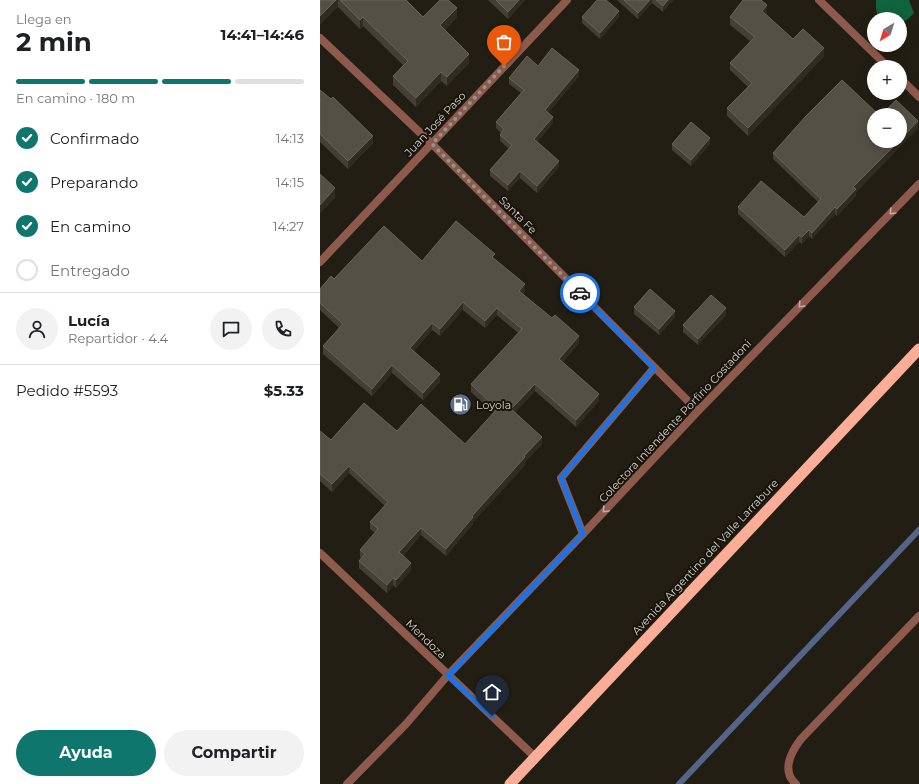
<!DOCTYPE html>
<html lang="es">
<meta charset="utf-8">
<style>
body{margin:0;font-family:Montserrat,sans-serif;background:#f2f2f2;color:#202124;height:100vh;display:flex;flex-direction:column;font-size:15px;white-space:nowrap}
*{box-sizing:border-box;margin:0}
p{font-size:13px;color:#757577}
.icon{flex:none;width:22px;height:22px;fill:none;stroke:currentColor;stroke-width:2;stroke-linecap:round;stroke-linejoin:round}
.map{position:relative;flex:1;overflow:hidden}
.sheet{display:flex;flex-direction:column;background:#fff;width:320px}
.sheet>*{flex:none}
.needle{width:26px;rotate:218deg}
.fabs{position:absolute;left:547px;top:12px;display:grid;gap:8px}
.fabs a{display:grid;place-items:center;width:40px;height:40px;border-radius:50%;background:#fff;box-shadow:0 2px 10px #0003;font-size:20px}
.pin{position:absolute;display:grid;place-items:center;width:34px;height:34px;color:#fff;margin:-41px -17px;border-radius:50% 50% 50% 0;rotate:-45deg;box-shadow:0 0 4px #0007}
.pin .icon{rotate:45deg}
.courier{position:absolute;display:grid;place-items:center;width:40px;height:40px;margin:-20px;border:3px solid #1a73e8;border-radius:50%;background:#fff;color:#222;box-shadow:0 1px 5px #0007}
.head em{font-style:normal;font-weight:700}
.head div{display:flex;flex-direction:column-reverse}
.head{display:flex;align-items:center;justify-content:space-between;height:68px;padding:0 16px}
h1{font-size:26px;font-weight:700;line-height:30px}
.bar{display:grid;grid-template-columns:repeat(4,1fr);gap:6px 4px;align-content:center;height:48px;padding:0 16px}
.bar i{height:5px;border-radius:3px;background:#e0e0e0}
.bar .on{background:#0f766e}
.bar p{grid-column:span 4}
.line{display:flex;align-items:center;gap:10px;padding:0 16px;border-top:1px solid #e0e0e0}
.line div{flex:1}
.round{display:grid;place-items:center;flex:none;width:42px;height:42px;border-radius:21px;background:#f2f2f2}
ol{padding:0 16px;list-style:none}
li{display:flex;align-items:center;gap:12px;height:44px}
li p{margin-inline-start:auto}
li .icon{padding:4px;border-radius:50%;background:#0f766e;color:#fff;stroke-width:4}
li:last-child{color:#757577}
li i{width:22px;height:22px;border:2px solid #e0e0e0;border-radius:50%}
.primary-button{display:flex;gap:8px;margin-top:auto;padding:8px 16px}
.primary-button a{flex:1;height:46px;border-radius:24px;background:#0f766e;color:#fff;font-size:16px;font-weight:700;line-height:46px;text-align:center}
.primary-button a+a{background:#f2f2f2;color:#202124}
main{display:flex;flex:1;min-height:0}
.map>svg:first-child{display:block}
.forest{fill:#0f633d}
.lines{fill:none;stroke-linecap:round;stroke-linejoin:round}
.stream{stroke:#556589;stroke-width:6}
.service{stroke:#8d5a4d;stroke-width:8}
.minor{stroke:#8d5a4d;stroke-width:8}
.tertiary{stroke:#8d5a4d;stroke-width:8}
.trunk{stroke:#fcad98;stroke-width:11}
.wall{fill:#454035}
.shaded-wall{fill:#302c21}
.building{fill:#555046;stroke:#69645b}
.oneway{stroke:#c0afa6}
.done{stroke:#97948b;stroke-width:4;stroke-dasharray:0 7.2}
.route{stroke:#1a73e8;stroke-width:5}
.labels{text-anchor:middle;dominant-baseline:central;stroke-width:4;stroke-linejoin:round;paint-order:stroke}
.street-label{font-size:11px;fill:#d6d3cc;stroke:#19140b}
.poi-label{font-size:11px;fill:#d6d3cc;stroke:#19140b;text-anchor:start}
</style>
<main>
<section class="sheet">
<div class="head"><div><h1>2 min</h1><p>Llega en</p></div><em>14:41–14:46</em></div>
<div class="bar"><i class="on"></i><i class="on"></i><i class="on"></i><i></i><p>En camino · 180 m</p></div>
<ol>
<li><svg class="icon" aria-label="check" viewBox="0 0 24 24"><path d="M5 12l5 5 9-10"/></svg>Confirmado<p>14:13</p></li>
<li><svg class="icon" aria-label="check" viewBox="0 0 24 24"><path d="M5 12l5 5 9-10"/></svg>Preparando<p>14:15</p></li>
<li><svg class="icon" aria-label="check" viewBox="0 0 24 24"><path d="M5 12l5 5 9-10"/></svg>En camino<p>14:27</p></li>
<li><i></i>Entregado</li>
</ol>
<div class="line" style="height:72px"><a class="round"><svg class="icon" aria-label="person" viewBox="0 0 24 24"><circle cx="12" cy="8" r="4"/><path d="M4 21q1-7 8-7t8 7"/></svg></a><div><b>Lucía</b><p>Repartidor · 4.4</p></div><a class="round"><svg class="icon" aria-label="chat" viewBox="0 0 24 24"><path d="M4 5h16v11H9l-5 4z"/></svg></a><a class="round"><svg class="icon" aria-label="phone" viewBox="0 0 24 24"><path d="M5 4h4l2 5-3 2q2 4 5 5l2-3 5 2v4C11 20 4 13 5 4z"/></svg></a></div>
<div class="line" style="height:52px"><div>Pedido #5593</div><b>$5.33</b></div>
<div class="primary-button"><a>Ayuda</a><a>Compartir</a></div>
</section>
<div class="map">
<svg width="599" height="784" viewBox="0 0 599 784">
<rect width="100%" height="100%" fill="#221e13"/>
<!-- forest -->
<path class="forest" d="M556,0H589L594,13L588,19L580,23V19H558L556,8Z"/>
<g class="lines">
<!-- stream -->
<path class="stream" d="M359,784L599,530"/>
<!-- service -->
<path class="service" d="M263,534L241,478L334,368"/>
<!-- minor -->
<g class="minor">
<path d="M0,38L112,144L378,411"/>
<path d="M0,262L247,0"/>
<path d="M0,553L215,757"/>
<path d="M27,784L86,724L128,675L263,534L378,411L599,184"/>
<path d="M476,784C461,771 471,752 481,739L599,616"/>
</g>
<!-- tertiary -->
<g class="tertiary">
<path d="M499,0L568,67"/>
<path d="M580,78L599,97"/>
</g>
<!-- trunk -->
<path class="trunk" d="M190,784L599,349"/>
</g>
<!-- wall -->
<g class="wall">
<path d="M0,0H86L103,17H137L125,30L149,63L127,86L121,81L96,107L73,85V76L83,65L43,26L40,29L18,7Z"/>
<path d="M168,0H205L188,19Z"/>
<path d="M297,0H353L343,12L332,3L318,19Z"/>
<path d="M447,13L446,14L473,39L504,56L428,136L407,116V108L428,87L410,70V63L430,41L410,25V17Z"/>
<path d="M262,17H299L280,39L262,23Z"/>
<path d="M218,66L259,76L228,113L233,123L217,142L239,167L217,193L200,178L188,191L170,176V170L189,149L180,141V135L181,133L176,128V122L201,93L189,84V78Z"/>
<path d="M0,90L53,143L28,169L0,142Z"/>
<path d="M554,115L598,128L536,192V196L517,216L515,214L492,239L489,236L482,244L479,242L465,257L418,214V207L484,217L498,202L453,159V153Z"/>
<path d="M352,144H390L371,166L352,150Z"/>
<path d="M175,259L205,291L203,294L259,343L243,362L279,401L256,427L215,391L195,412L222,444L205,462V465L153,522V524L126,556L101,535L83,556L91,570L76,588L73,585L67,593L39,568V561L41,558L40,557V550L55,533L50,529V522L65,506L29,473L12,492L0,481V431L11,440L77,431L145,444L174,413L151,392V384L198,333L177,315L165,328L143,310L120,336L112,330L94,351L120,382L103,400L72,373L52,396L3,354V346L19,328L0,310V289L14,279L102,261Z"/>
<path d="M314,307L355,317L339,335L314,314Z"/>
<path d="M406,315L378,345L363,332V325Z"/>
</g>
<!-- shaded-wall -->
<g class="shaded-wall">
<path d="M16,0H18V7L0,25V16Z"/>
<path d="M199,0H205L188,19V12Z"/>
<path d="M330,0H332V3L318,19V13Z"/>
<path d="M348,0H353L343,12V6Z"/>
<path d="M447,5V13L442,18V11Z"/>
<path d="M137,8V17L120,35V25Z"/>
<path d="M299,11V17L280,39V33Z"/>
<path d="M43,17V26L40,29V20Z"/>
<path d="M504,48V56L428,136V128Z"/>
<path d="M149,54V63L127,86V77Z"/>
<path d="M259,70V76L225,117V110Z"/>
<path d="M121,72V81L96,107V98Z"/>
<path d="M233,117V123L214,145V139Z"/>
<path d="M598,121V128L536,192V196L517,216V209L533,187L579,141H580V140Z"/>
<path d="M53,136V143L28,169V161Z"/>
<path d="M390,138V144L371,166V160Z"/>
<path d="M239,161V167L217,193V186Z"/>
<path d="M200,171V178L188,191V185Z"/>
<path d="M15,188V198L0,214V205Z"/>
<path d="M515,207V214L492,239V233Z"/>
<path d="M489,230V236L482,244V237Z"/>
<path d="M479,235V242L465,257V250Z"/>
<path d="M205,284V291L199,298V291Z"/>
<path d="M143,302V310L120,336V329Z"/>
<path d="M177,308V315L165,328V321Z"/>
<path d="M406,308V315L378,345V339Z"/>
<path d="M355,311V317L339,335V329Z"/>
<path d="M112,323V330L90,355V348Z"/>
<path d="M259,336V343L239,367V359Z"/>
<path d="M72,365V373L52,396V389Z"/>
<path d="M120,374V382L103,400V393Z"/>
<path d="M215,384V391L191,416V409Z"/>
<path d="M279,394V401L256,427V420Z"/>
<path d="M222,437V444L205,462V465L153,522V524L126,556V549L152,516L204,456Z"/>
<path d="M29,466V473L12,492V484Z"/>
<path d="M101,528V535L79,560V552Z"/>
<path d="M91,563V570L76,588V580Z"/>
<path d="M73,578V585L67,593V585Z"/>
</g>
<!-- building -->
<g class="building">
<path d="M0,0H16L0,16Z"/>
<path d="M20,0H86L103,17L120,0H128L137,8L120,25L149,54L127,77L121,72L96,98L73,76L88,61L43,17L40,20Z"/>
<path d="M176,0H199L188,12Z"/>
<path d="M277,0H286L299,11L280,33L262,17Z"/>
<path d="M304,0H330L318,13Z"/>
<path d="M336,0H348L343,6Z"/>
<path d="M423,0H441L447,5L442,11L473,39L483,29L504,48L428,128L407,108L432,83L410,63L435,37L410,17Z"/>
<path d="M232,48L259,70L225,110L233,117L214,139L239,161L217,186L200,171L188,185L170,170L192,145L180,135L184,129L176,122L204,90L189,78L207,56L218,66Z"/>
<path d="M522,80L559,115H554V141H579L533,187L536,189L517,209L515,207L492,233L489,230L482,237L479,235L465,250L418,207L441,181L484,217L501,199L453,153L486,116Z"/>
<path d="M0,90L11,99L13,97L53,136L28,161L0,134Z"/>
<path d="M576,100L598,121L580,140V115H561Z"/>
<path d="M371,122L390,138L371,160L352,144Z"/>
<path d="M0,174L15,188L0,205Z"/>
<path d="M136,221L175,254L172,257L205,284L199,291L232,318L235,315L259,336L239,359L279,394L256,420L215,384L191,409L222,437L204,456L205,457L152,516L153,517L126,549L101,528L79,552L91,563L76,580L73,578L67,585L39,561L45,554L40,550L58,529L50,522L68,502L29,466L12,484L0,474V431L11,440L44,403L77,431L101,404L145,444L177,409L151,384L202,329L177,308L165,321L143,302L120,329L112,323L90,348L120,374L103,393L72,365L52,389L3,346L23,324L0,303V289L11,276L14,279L64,226L102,261Z"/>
<path d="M330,289L355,311L339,329L314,307Z"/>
<path d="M391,295L406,308L378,339L363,325Z"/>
</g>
<!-- one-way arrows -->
<defs><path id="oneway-chevron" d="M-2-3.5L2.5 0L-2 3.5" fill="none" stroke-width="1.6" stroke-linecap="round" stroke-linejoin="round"/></defs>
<g class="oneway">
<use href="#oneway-chevron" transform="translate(572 212) rotate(134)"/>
<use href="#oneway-chevron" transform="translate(481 305) rotate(134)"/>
<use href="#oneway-chevron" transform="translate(285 510) rotate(133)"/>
</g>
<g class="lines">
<!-- done -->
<path class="done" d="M184,66L112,144L260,293"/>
<!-- route -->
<path class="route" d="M172,716L128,676L263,534L241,478L334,368L260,293"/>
</g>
<!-- icons -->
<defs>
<symbol id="fuel-disc" viewBox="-11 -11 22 22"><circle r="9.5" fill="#5c6f8a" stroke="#19140b"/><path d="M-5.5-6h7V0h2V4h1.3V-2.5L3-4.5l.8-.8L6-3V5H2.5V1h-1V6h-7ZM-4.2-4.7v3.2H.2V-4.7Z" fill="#fff"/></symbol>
</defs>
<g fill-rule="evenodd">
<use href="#fuel-disc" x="128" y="392" width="25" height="25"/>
</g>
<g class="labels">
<!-- street labels -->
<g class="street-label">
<text transform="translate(115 124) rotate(-47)">Juan José Paso</text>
<text transform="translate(198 215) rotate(45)">Santa Fe</text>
<text transform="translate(355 421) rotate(-47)">Colectora Intendente Porfirio Costadoni</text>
<text transform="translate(385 557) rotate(-47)">Avenida Argentino del Valle Larrabure</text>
<text transform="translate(106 639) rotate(44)">Mendoza</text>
</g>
<!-- poi labels -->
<g class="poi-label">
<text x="156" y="405">Loyola</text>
</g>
</g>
</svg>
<div class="fabs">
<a><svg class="needle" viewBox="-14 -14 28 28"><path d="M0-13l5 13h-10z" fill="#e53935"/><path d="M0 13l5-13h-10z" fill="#757577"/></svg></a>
<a>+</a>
<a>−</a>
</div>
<div class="pin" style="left:184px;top:66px;background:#ea580c"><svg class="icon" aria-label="bag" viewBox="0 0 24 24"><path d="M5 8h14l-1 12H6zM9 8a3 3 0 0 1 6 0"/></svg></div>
<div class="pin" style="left:172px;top:716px;background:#1f2937"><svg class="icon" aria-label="home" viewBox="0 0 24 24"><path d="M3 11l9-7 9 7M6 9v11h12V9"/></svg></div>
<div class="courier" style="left:260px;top:293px"><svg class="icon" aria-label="car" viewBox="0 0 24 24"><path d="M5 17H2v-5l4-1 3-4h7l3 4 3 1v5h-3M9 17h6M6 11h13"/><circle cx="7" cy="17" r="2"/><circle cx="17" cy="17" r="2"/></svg></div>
</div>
</main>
